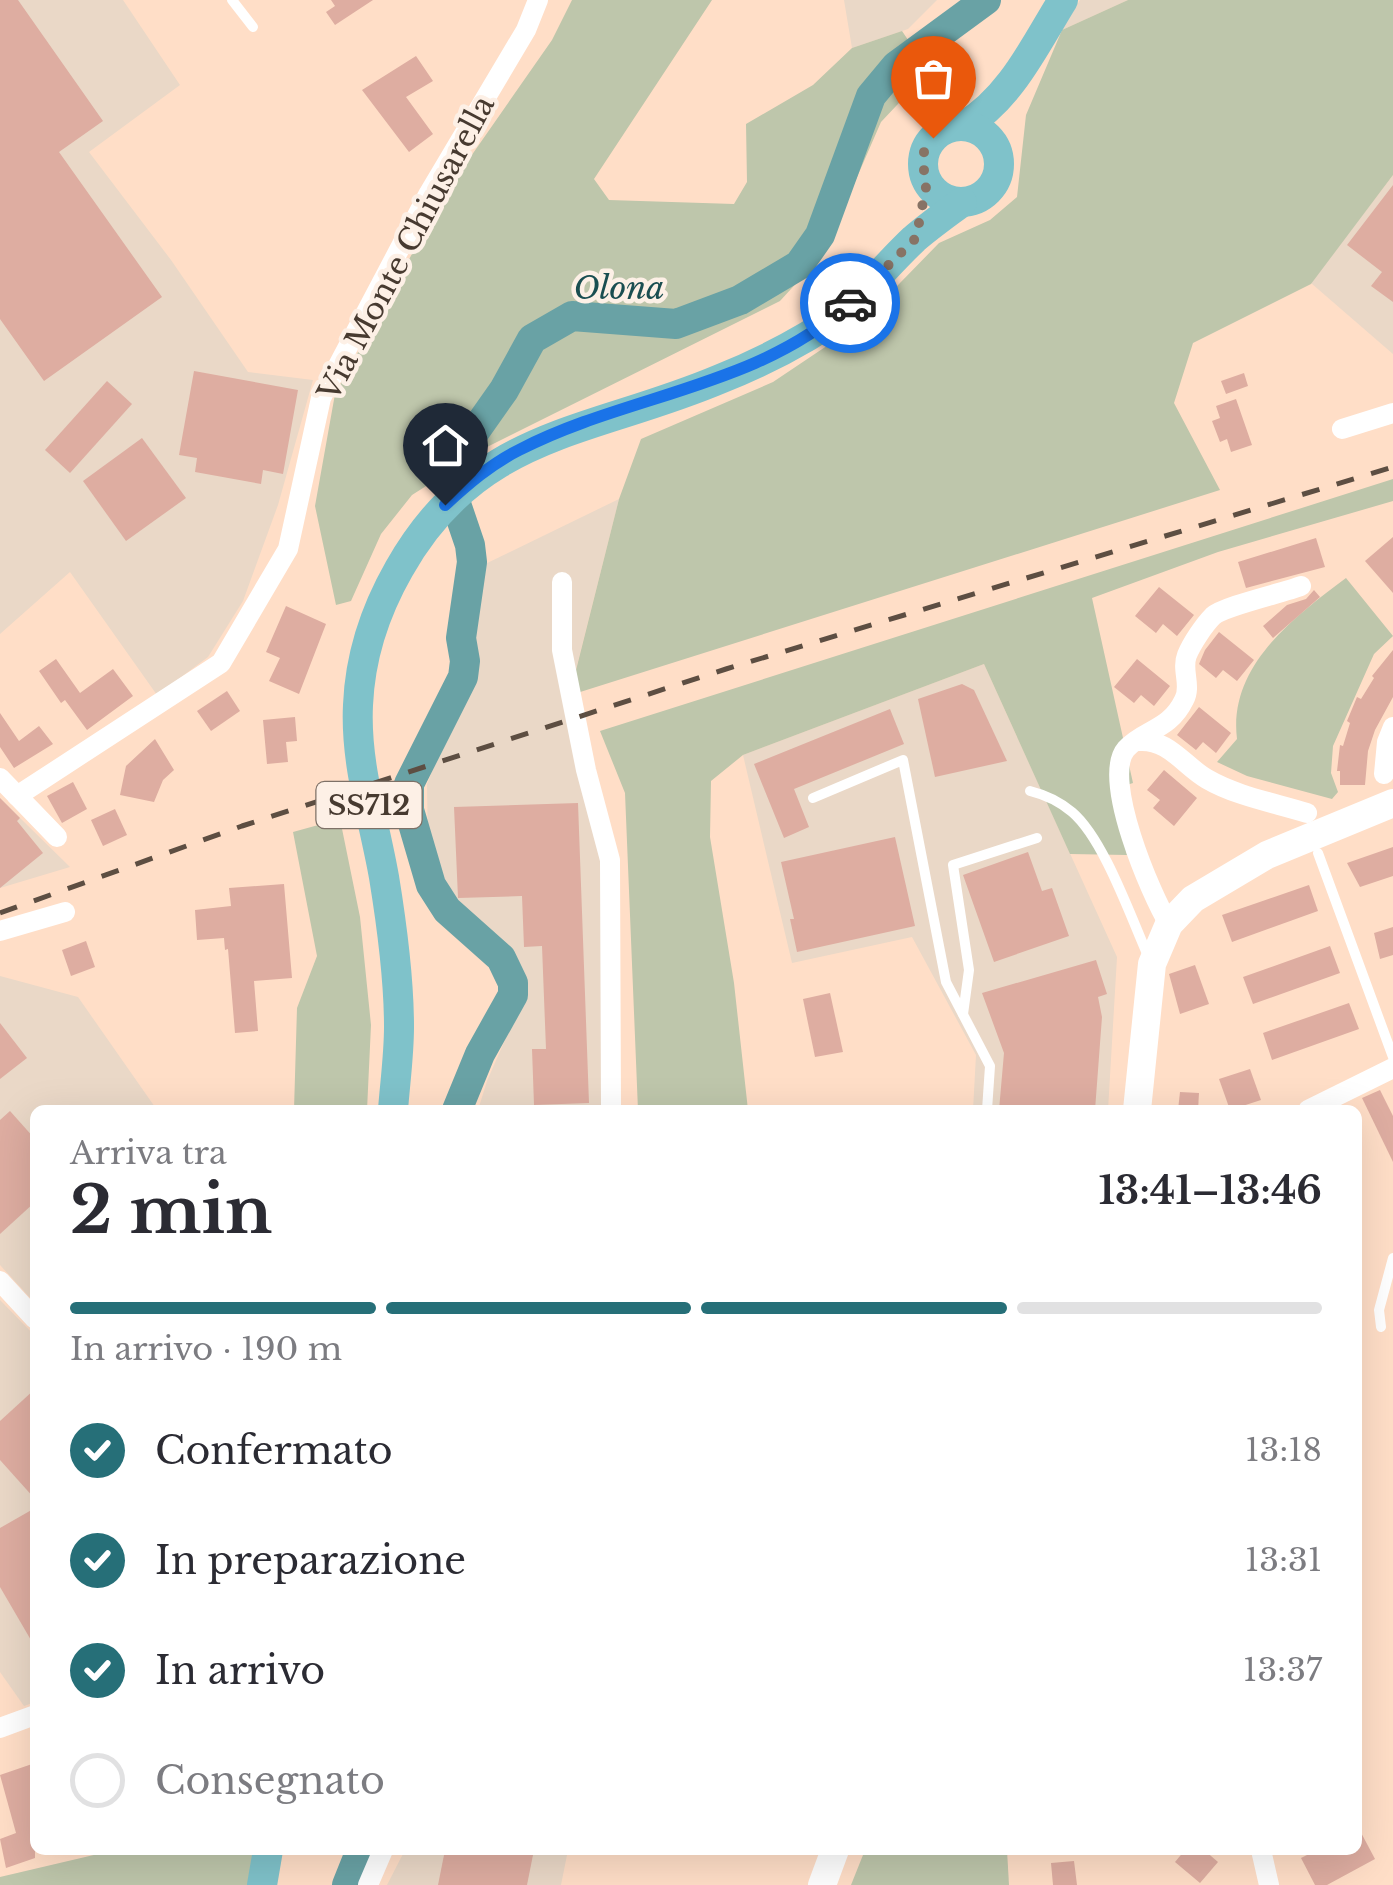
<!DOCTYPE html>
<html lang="it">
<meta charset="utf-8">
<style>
body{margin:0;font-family:"Libre Baskerville",serif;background:#f2f2f3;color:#2b2b33;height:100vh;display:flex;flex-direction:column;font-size:38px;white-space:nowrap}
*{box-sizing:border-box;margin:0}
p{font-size:32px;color:#7c7c81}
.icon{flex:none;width:55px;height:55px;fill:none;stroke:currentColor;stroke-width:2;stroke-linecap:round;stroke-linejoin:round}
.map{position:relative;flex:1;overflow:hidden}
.side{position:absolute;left:30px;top:1105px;width:1332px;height:750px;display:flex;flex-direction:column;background:#fff;border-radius:15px;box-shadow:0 10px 40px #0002}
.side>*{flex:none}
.pin{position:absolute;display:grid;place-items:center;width:85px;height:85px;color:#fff;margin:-102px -42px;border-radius:50% 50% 50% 0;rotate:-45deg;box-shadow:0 0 10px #0007}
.pin .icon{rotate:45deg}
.courier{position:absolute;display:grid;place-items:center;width:100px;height:100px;margin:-50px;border:8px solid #1a73e8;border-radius:50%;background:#fff;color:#222;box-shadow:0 2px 12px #0007}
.head em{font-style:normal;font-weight:700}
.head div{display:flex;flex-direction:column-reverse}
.head{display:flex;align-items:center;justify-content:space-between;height:170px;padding:0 40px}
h1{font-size:65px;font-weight:700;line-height:75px}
.bar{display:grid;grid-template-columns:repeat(4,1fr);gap:15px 10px;align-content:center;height:120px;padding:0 40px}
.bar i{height:12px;border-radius:8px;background:#e1e1e2}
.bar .on{background:#266f78}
.bar p{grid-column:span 4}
ol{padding:0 40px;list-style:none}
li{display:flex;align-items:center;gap:30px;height:110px}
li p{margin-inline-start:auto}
li .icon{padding:10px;border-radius:50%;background:#266f78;color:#fff;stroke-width:4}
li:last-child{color:#7c7c81}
li i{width:55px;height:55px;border:5px solid #e1e1e2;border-radius:50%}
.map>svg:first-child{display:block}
.industrial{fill:#ead8c7}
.green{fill:#bec6ab}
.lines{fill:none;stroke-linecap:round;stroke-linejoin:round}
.river{stroke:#69a2a5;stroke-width:30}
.building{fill:#deada1}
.lane{stroke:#fff;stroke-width:10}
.street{stroke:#fff;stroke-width:20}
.secondary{stroke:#fff;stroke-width:28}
.primary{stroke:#7fc2ca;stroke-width:30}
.rail{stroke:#5d4e42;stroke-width:5;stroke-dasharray:18 18;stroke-linecap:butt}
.done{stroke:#877365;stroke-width:10;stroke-dasharray:0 18}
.route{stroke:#1a73e8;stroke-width:12}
.labels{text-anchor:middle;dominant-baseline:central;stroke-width:9;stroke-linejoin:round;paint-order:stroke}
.shield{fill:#fdf0e6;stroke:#7e7167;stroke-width:2.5}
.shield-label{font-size:28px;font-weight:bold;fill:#473a30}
.street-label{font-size:30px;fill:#473a30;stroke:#fdf0e6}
.water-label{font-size:32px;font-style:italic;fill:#1a4e51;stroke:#fdf0e6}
</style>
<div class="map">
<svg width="1393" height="1885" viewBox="0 0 1393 1885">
<rect width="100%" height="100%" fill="#ffdec7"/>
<!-- industrial -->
<g class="industrial">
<path d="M0,0H123L180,85L89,152L171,260L248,372L313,380L278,505L243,601L208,657L157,695L70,572L0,634Z"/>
<path d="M844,0H937L908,29L852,48Z"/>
<path d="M1080,0H1128L1062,30Z"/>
<path d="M1393,175V354L1311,283Z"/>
<path d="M619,499L574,677L608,860L616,1110H478L487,1081L522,1001L510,954L453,896L428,849L427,784L470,679L481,566Z"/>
<path d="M984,664L1117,957L1108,1110H973L976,1055L912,937L792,963L743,755Z"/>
<path d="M0,798L20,818L70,867L0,888Z"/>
<path d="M0,976L78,997L157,1110H35V1303L0,1265Z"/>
<path d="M0,1300L35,1336V1702L24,1706L0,1672Z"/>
<path d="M405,1850H568L561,1885H387Z"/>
</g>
<!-- green -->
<g class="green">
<path d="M572,0H712L594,179L609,200L734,204L747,182L746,124L813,85L852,48L902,31L929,71L881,122L824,253L780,301L489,446L412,495L381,534L351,601L336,605L315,506L335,394L446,192L552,40Z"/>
<path d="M1128,0H1393V175L1311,284L1193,343L1174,403L1220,490L577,693L574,678L619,499L641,439L773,382L861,323L939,243L990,220L1017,197L1026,115L1062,30Z"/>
<path d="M1393,479V501L1218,552L1092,598L1133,783L1114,789L1127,855L1070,854L984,664L743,755L711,781L710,837L734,983L748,1110H638L625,793L600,731Z"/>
<path d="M1346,578L1393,636L1374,654L1333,746L1331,773L1338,792L1332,799L1247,776L1217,762L1237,739C1228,666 1294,617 1346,578Z"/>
<path d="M340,819L360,917L371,1025L367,1110H294L297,1008L317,956L293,832Z"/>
<path d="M115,1850H255L250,1885H0V1877Z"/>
<path d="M865,1850H1007L1009,1885H851Z"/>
</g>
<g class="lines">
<!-- river -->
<g class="river">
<path d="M457,1110L480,1054L513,995V983L501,958L447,910L431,885L409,810V784L463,677L465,661L461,638L472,562L470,545L452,492L451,471L461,451L504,390L532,339L572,316L676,324L740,300L799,265L820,235L871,96L896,66L986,0"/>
<path d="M347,1885L361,1850"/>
</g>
</g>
<!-- building -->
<g class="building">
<path d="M0,0H18L103,121L59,152L162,297L44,381L0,319Z"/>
<path d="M331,0H373L335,25L326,12L335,6Z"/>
<path d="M416,56L433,81L406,97L433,134L409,152L362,90Z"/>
<path d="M1393,185V302L1371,286L1382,272L1347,245Z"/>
<path d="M194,371L298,390L283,474L263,470L261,484L195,472L197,458L179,455Z"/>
<path d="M1244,373L1248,386L1226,394L1221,381Z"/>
<path d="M107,381L132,404L70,473L45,450Z"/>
<path d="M1236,399L1252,445L1231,452L1227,439L1220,442L1212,421L1220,418L1216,406Z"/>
<path d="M142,438L186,498L126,541L83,481Z"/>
<path d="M1393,537V593L1365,561Z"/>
<path d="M1316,538L1325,567L1246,588L1238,562Z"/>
<path d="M1159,587L1194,615L1177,636L1163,624L1156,633L1135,616Z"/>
<path d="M1314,590L1320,597L1273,638L1263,626L1287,605L1306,599Z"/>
<path d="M286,606L326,624L299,694L269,681L280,658L266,652Z"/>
<path d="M1219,632L1254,660L1237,681L1223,670L1216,678L1199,664L1205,650Z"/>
<path d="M1393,650V697L1375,730L1368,751L1365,785H1340V771H1337L1340,745L1343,746L1350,723L1347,721L1357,697L1361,699L1374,678L1372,676Z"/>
<path d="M56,659L80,693L113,669L133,696L87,730L65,700L61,703L39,671Z"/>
<path d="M1137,659L1170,686L1154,706L1141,695L1134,703L1114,687Z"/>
<path d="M962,684L974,690L1007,761L935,777L918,699Z"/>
<path d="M227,691L240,711L211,731L197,711Z"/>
<path d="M1199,707L1231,733L1216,753L1203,742L1196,750L1177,735Z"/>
<path d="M890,709L904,744L794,789L809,827L784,838L754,764Z"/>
<path d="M0,713L19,741L39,726L53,744L14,768L0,747Z"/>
<path d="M295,717L297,741L286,742L288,762L267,764L263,720Z"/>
<path d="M155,739L174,770L163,780L154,802L120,795L126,766Z"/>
<path d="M1164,770L1197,798L1174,826L1153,808L1160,800L1147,790Z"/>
<path d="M73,782L87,809L62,823L47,796Z"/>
<path d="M0,798L20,818L17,821L43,853L0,888Z"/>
<path d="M578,803L589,1103L534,1105L532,1049H546L542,946L524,947L522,896L458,898L454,807Z"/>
<path d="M115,809L127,835L103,846L91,820Z"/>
<path d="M895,837L915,926L797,952L790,919H794L781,862Z"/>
<path d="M1393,847V876L1360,887L1347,863Z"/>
<path d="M1028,852L1042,891L1052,888L1069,936L994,962L963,875Z"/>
<path d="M284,884L292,978L254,981L258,1031L235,1033L228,949L225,950L224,938L197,940L195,910L231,906L229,888Z"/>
<path d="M1309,885L1318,911L1232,942L1222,915Z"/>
<path d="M1393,927V955L1380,959L1374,933Z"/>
<path d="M86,941L95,967L71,976L62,950Z"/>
<path d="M1330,946L1340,973L1253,1004L1243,977Z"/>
<path d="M1096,960L1107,994L1098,997L1102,1017L1095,1110H999L1004,1053L982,993Z"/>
<path d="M1195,965L1209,1004L1180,1014L1169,974Z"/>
<path d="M830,993L843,1052L815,1057L803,999Z"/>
<path d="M1349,1003L1359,1029L1272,1060L1263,1033Z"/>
<path d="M0,1023L27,1058L0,1079Z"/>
<path d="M1250,1069L1261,1100L1230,1110L1219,1079Z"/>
<path d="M1380,1090L1393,1116V1162L1362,1098Z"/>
<path d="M1180,1092L1199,1093L1198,1110H1178Z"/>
<path d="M10,1111L35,1139V1202L0,1234V1120Z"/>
<path d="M35,1389V1499L0,1460V1421Z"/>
<path d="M35,1508V1647L0,1587V1528Z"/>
<path d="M35,1763V1858L6,1868L0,1839L16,1833L0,1775Z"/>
<path d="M1358,1827L1375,1859L1327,1885H1315L1301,1858L1317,1850H1358Z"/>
<path d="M445,1850H534L527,1885H438Z"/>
<path d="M1185,1850H1204L1218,1862L1200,1883L1175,1862Z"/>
<path d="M1074,1861L1077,1885H1053L1051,1863Z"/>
</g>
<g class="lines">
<!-- lane -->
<g class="lane">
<path d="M232,0L253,27"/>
<path d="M1030,791C1046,795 1059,801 1072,812C1104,839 1131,918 1149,958"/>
<path d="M813,798L903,760L946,982L990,1066L987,1110"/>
<path d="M1318,853L1393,1057"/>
<path d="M963,1014L969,970L953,865L1037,838"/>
<path d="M1381,1327L1379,1310L1393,1258"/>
</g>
<!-- street -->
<g class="street">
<path d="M1342,429L1393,413"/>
<path d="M562,582V650L586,770L610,860L611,1110"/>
<path d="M1139,741C1169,739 1183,765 1207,779C1236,796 1275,803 1307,813"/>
<path d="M1384,774L1387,742L1393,727"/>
<path d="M0,778L57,837"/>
<path d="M17,796L221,663L288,549L321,398L429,193L526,30L538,0"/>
<path d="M1169,924C1151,895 1101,778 1126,749C1144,729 1169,731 1184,700C1192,686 1181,670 1187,655C1192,643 1204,625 1213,616C1224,606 1283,593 1301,586"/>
<path d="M0,931L65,912"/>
<path d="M1308,1110L1393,1068"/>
<path d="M0,1281L35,1319"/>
<path d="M0,1728L35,1715"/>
<path d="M1261,1850L1269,1885"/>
<path d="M368,1885L383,1850"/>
</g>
<!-- secondary -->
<g class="secondary">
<path d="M1137,1110L1152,964L1169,924L1193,899L1267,855L1393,803"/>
<path d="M822,1885L835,1850"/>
</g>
<!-- primary -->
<g class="primary">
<path d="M964,126C1011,98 1035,45 1063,0"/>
<circle cx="961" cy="164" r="38"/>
<path d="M393,1110C395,1083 399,1055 399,1027C399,977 392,926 384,877C374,820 355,764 358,705C360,657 375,611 399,569C477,430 590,434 720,379C750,367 781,352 808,336C850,312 880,271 914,239C929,226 946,214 962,202"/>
<path d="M262,1885L268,1850"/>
</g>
<!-- rail -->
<path class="rail" d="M0,913L242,826L726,669L1393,467"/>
</g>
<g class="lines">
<!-- done -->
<path class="done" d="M850,303L916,238L927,182L924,172V151L933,138"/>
<!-- route -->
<path class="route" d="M445,505C468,484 491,464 519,450C627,394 757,388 850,303"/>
</g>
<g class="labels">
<!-- shield labels -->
<rect class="shield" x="316.5" y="782" width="105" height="46" rx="8"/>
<g class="shield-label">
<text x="369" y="805">SS712</text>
</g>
<!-- street labels -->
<g class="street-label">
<text transform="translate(406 248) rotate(-62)">Via Monte Chiusarella</text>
</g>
<!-- water labels -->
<g class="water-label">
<text x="619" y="288">Olona</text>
</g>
</g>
</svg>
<div class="pin" style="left:933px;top:138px;background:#ea580c"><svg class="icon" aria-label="bag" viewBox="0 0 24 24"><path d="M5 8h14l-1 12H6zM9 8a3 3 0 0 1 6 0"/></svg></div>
<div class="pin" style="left:445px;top:505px;background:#1f2937"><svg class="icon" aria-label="home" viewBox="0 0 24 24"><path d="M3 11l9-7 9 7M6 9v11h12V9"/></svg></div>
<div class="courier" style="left:850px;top:303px"><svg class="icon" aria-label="car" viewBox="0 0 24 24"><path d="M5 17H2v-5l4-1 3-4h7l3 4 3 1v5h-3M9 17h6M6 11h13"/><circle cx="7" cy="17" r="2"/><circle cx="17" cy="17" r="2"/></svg></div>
<section class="side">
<div class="head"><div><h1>2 min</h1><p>Arriva tra</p></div><em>13:41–13:46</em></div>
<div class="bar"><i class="on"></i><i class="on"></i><i class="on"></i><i></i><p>In arrivo · 190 m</p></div>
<ol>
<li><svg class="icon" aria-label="check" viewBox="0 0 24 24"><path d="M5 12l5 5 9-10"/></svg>Confermato<p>13:18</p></li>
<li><svg class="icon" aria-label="check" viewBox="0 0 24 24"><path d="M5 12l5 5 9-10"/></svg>In preparazione<p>13:31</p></li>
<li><svg class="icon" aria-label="check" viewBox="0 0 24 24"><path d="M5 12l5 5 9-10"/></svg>In arrivo<p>13:37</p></li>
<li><i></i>Consegnato</li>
</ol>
</section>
</div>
